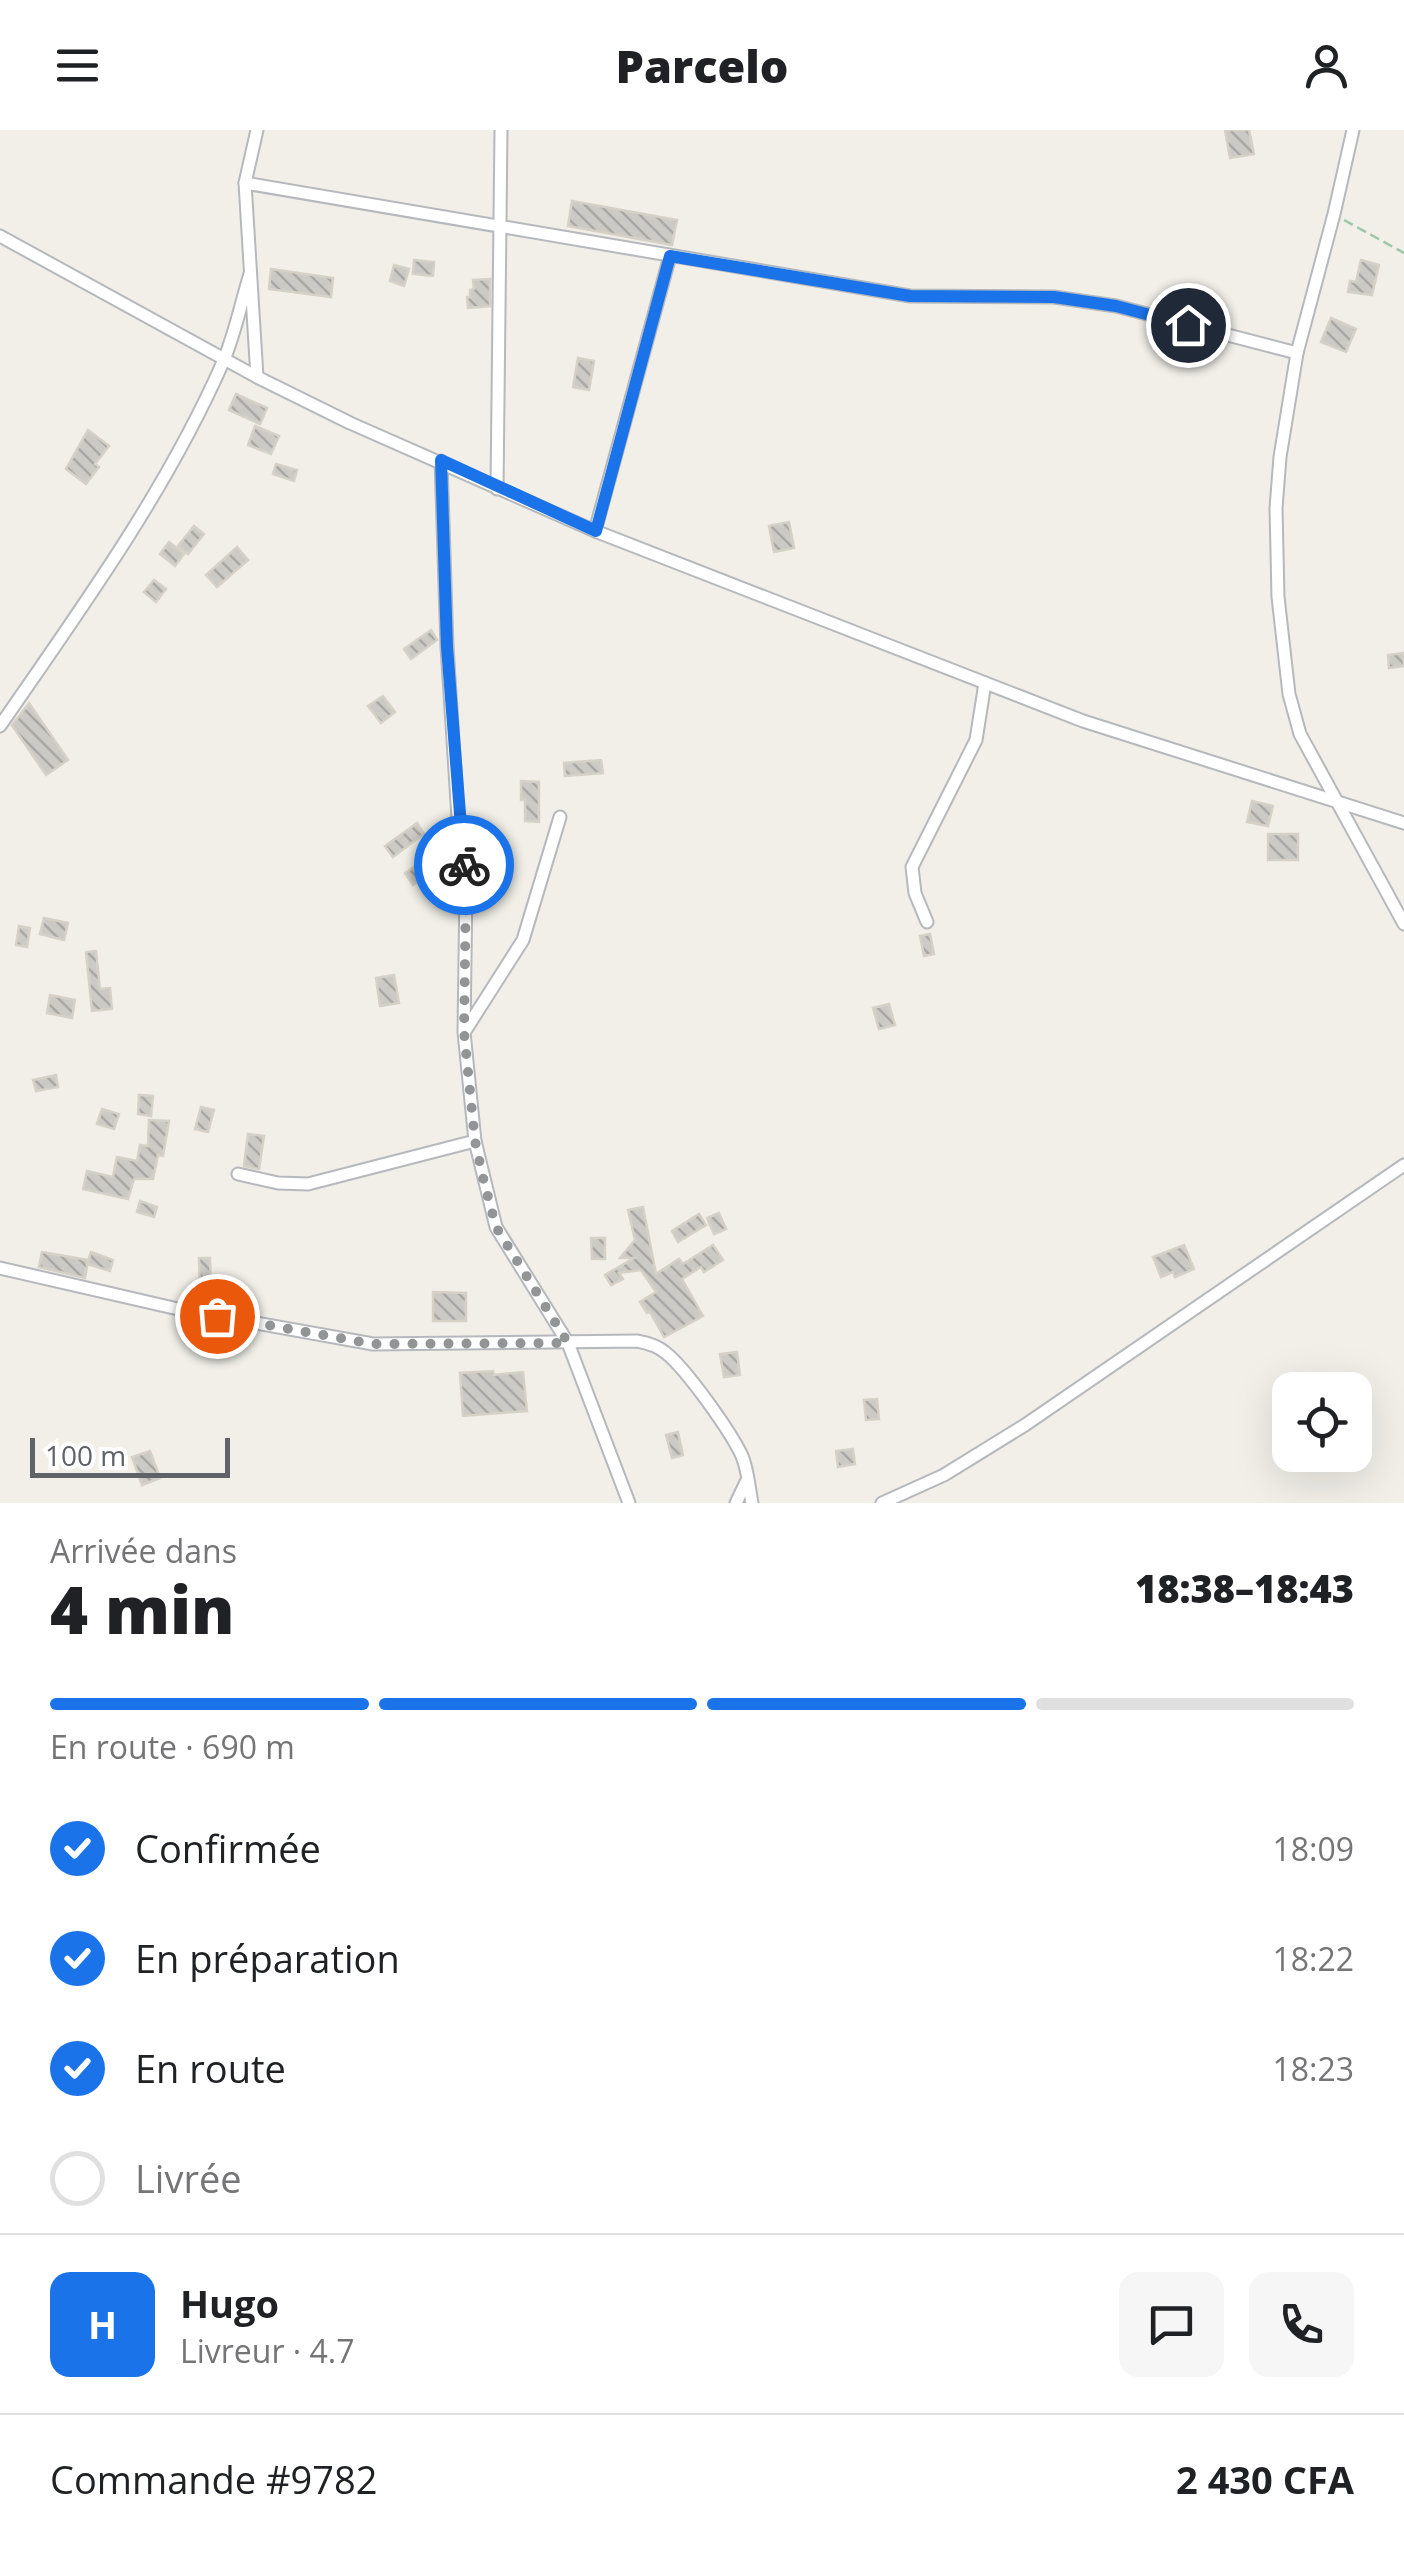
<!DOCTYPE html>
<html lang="fr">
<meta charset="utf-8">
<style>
body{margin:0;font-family:"Open Sans",sans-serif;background:#f6f6f6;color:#202124;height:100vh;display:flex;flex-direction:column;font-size:38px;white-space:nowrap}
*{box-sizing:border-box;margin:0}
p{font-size:32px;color:#757577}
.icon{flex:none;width:55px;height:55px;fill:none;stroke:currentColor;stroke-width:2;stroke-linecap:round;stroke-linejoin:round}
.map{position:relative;height:1373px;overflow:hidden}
.drawer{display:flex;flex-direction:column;background:#fff;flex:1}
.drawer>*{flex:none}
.tools{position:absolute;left:1272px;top:1242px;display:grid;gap:20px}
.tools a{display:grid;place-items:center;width:100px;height:100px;border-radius:20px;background:#fff;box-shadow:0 10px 40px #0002;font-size:50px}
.scale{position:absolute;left:30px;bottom:25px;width:200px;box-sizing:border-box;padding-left:10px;border:5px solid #5f6368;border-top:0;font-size:28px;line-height:35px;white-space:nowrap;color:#5f6368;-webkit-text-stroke:8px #fff;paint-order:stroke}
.pin{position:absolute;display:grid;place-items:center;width:85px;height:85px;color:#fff;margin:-42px;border:5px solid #fff;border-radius:50%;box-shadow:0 2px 10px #0007}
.courier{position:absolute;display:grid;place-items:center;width:100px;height:100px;margin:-50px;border:8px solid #1a73e8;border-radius:50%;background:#fff;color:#222;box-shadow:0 2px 12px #0007}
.summary em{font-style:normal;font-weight:800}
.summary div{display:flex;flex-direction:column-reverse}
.summary{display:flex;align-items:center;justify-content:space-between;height:170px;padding:0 50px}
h1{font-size:65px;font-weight:800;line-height:75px}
.bar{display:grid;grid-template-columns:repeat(4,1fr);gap:15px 10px;align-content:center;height:120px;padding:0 50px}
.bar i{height:12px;border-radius:8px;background:#e0e0e0}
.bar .active{background:#1a73e8}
.bar p{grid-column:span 4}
.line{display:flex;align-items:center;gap:25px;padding:0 50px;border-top:2px solid #e0e0e0}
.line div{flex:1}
.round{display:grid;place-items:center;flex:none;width:105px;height:105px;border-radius:20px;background:#f6f6f6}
ol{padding:0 50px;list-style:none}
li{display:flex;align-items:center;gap:30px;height:110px}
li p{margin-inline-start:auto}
li .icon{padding:10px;border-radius:50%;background:#1a73e8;color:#fff;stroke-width:4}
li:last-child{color:#757577}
li i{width:55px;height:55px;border:5px solid #e0e0e0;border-radius:50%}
header{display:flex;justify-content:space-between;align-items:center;height:130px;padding:0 50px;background:#fff;font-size:45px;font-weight:800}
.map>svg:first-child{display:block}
.building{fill:url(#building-back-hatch);stroke:#d6d1c6;stroke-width:2.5}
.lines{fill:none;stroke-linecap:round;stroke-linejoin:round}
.minor-casing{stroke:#b5b8bc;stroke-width:15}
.path{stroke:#9cc7a9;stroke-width:2.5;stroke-dasharray:10 5;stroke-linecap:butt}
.minor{stroke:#fff;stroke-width:11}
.done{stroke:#929495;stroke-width:10;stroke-dasharray:0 18}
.route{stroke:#1a73e8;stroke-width:12}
</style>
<header><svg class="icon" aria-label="menu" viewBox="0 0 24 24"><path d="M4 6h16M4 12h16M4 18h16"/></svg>Parcelo<svg class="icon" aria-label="person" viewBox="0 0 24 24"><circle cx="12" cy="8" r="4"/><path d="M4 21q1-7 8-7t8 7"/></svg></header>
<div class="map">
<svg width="1404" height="1373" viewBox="0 0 1404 1373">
<defs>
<pattern id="building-back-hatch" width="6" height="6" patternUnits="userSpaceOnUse" patternTransform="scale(2.5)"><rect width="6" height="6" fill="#cccac5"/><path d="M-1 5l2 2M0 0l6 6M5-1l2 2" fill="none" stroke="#a9a8a4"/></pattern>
</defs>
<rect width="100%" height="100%" fill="#f1efe8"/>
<!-- building -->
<g class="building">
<path d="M1225,0H1249L1254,24L1230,28Z"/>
<path d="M572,71L677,90L672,115L568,96Z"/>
<path d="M414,130L434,132L433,146L413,144Z"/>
<path d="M1361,130L1379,135L1372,165L1348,162L1350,151L1356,152Z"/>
<path d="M394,135L409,139L404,156L390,151Z"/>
<path d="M271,139L333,148L331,167L269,159Z"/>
<path d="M490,149V176L468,178L467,167H470V160L474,159L473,150Z"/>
<path d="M1331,188L1356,199L1346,222L1321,212Z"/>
<path d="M578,228L594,231L589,260L573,257Z"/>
<path d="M236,264L267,278L260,294L229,280Z"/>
<path d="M255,296L279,306L271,324L248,315Z"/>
<path d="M88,300L109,316L95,334L99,337L86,354L66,339Z"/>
<path d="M276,334L297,340L294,351L273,344Z"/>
<path d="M789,392L794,418L774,422L769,396Z"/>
<path d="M194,396L204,404L188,424L178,416Z"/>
<path d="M169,412L184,424L175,436L160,424Z"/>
<path d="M237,417L248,430L217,457L206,445Z"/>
<path d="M154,450L166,459L156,472L144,462Z"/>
<path d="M431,500L437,510L411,529L404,519Z"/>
<path d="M1404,523V536L1389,538L1388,525Z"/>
<path d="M383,566L395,582L381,593L368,576Z"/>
<path d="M29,573L68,630L46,645L12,595Z"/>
<path d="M601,630L603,643L565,646L564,633Z"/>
<path d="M521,651L539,652V692L525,691V670H521Z"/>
<path d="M1252,671L1273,676L1268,696L1247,692Z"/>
<path d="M417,693L424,704L393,727L385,716Z"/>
<rect x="1268" y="704" width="30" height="26"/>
<path d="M437,721L445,733L413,755L405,743Z"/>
<path d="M44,788L68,793L64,810L40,804Z"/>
<path d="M19,796L30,798L27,817L16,815Z"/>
<path d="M930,804L934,824L924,826L920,806Z"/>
<path d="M96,821L100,859L110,858L112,879L92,881L86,822Z"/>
<path d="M394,845L399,873L380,876L376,848Z"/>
<path d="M50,865L75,870L72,888L47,883Z"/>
<path d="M889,874L895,895L879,899L873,878Z"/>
<path d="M56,945L58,957L36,961L33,950Z"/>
<path d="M139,965L153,966L151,986L138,984Z"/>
<path d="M201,977L214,980L208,1002L195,999Z"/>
<path d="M102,979L119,984L114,999L97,994Z"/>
<path d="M149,990L169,991L163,1026L158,1025L153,1049H134L128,1069L83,1059L87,1041L113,1047L117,1027L137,1031L140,1015L148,1016Z"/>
<path d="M248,1004L264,1006L259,1039L244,1036Z"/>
<path d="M140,1071L157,1077L154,1087L137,1082Z"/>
<path d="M643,1077L656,1144L679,1129L683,1134L713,1115L723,1130L704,1142L701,1137L682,1149L703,1186L664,1207L650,1182L647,1183L640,1172L656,1162L641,1140L619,1143L623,1149L611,1155L605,1145L634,1128H620L635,1110L628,1080Z"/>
<path d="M719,1083L726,1099L714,1104L707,1088Z"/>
<path d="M699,1084L706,1095L678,1112L672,1101Z"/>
<path d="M591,1108H605V1129H592Z"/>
<path d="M1184,1115L1194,1139L1175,1147L1173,1142L1161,1147L1153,1127Z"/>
<path d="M42,1122L88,1130L85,1148L39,1137Z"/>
<path d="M91,1122L113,1130L110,1141L87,1134Z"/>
<path d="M199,1128H210L211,1160L200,1161Z"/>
<path d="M433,1162L466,1163V1191H433Z"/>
<path d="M737,1222L740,1245L724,1247L720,1224Z"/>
<path d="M493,1241L494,1245L523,1242L527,1281L463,1286L460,1243Z"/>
<path d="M877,1269L879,1289L866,1290L864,1270Z"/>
<path d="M678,1302L683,1325L672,1328L666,1305Z"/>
<path d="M853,1319L855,1334L838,1337L836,1321Z"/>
<path d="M150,1321L160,1348L142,1355L132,1327Z"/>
</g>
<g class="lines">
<defs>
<g id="minor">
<path d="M257,0L245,53L257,247"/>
<path d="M1353,0L1334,84L1297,223L1280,327L1276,378L1278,467L1289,564L1300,604L1404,794"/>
<path d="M245,53L910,166L1054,167L1116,176L1297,223"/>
<path d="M0,106L257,247L350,293L595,401L1083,591L1404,693"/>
<path d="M441,331L447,517L459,703L466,756L464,902L475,1011L496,1097L568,1213L629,1373"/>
<path d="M497,359L501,0"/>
<path d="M595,401L670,126"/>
<path d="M0,596C80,480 166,362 223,232C235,204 241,173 250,144"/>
<path d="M927,792L915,763L912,737L976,610L985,553"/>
<path d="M465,901L523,810L560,687"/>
<path d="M238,1044L278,1053L308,1054L475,1011"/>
<path d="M0,1138L178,1179L373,1214L637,1211C648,1213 658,1216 666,1223C687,1240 731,1302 742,1326C748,1340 749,1358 752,1373"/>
<path d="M736,1373L747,1350"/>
<path d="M882,1373L944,1345L1025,1295L1404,1035"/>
</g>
</defs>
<!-- minor casing -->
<use href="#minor" class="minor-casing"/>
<!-- path -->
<path class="path" d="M1344,90L1404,123"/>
<!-- minor -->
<use href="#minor" class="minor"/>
</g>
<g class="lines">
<!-- done -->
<path class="done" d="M217,1186L373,1214L568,1213L496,1097L484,1052L475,1011L464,902L466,756L464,735"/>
<!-- route -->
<path class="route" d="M464,735L447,517L441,330L596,401L670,126L910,166L1054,167L1116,176L1188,195"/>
</g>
</svg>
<div class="tools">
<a><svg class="icon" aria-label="locate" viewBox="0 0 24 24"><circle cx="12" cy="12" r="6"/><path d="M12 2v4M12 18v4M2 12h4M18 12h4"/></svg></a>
</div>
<div class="scale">100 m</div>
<div class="pin" style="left:217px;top:1186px;background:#ea580c"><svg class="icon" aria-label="bag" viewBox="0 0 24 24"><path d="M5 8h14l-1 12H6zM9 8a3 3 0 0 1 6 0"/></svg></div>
<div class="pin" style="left:1188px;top:195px;background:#1f2937"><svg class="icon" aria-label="home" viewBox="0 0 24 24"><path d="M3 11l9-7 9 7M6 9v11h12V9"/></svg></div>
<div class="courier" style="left:464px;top:735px"><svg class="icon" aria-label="bike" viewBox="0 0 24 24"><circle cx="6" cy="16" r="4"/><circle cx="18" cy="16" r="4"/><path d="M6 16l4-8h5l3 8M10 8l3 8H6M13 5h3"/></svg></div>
</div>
<section class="drawer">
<div class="summary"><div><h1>4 min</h1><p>Arrivée dans</p></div><em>18:38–18:43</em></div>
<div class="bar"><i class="active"></i><i class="active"></i><i class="active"></i><i></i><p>En route · 690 m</p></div>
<ol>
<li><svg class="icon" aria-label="check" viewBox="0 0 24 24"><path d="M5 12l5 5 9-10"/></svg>Confirmée<p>18:09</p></li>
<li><svg class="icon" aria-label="check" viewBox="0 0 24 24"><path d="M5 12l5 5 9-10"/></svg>En préparation<p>18:22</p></li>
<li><svg class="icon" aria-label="check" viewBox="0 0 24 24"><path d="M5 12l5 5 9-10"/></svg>En route<p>18:23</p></li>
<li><i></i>Livrée</li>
</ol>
<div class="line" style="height:180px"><b class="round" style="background:#1a73e8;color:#fff">H</b><div><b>Hugo</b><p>Livreur · 4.7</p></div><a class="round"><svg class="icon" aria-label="chat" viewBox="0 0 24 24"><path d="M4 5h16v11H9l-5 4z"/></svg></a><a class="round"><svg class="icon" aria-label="phone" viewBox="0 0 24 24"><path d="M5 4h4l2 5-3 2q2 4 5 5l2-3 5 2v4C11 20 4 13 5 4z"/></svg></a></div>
<div class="line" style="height:130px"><div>Commande #9782</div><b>2 430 CFA</b></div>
</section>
